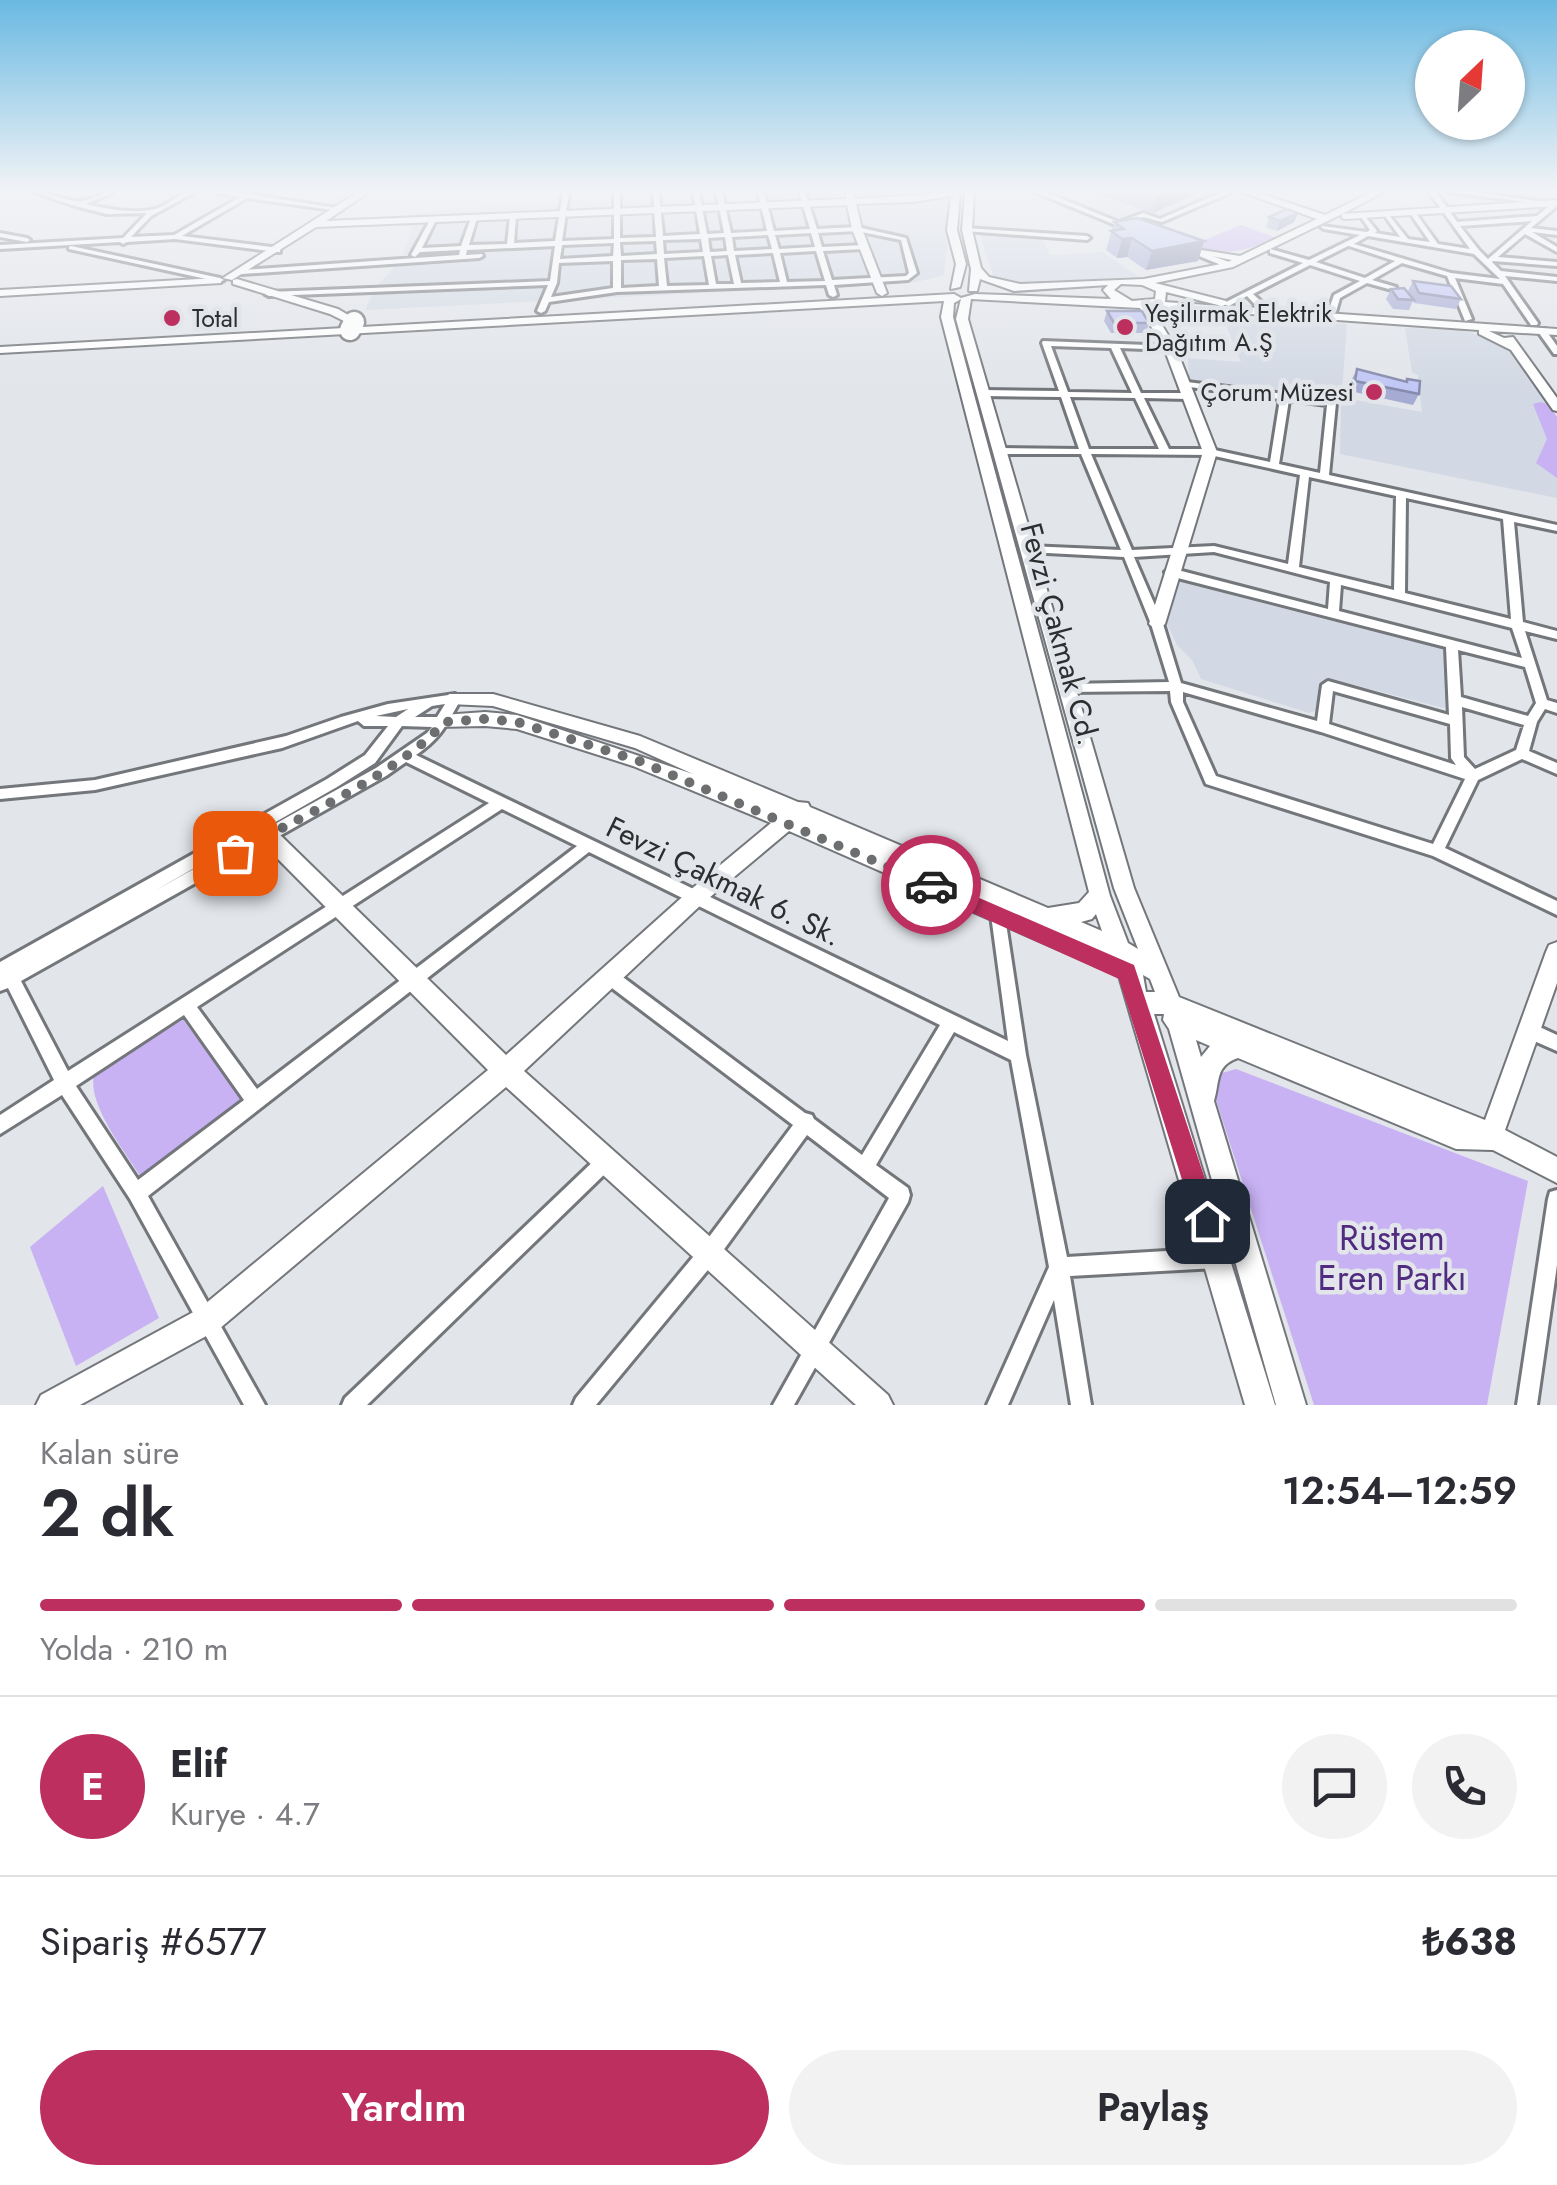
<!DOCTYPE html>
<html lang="tr">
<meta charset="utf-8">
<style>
body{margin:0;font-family:Jost,sans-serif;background:#f2f2f3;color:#2b2b33;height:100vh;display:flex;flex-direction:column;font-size:38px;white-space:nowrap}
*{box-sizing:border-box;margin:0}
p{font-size:32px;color:#7c7c81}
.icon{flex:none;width:55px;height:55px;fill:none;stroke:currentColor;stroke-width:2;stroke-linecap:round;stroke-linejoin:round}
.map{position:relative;height:1405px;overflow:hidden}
.details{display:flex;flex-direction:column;background:#fff;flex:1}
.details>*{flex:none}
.needle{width:65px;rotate:25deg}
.fabs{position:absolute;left:1415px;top:30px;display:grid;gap:20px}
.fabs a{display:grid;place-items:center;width:110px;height:110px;border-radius:50%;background:#fff;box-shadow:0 2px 8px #0004;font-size:50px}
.pin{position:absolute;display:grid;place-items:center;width:85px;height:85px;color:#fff;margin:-42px;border-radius:20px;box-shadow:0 5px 15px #0006}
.courier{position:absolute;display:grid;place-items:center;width:100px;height:100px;margin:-50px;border:8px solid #bd2f5f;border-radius:50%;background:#fff;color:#222;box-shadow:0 2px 12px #0007}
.overview em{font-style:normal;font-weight:600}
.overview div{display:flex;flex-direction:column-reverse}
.overview{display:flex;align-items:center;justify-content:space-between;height:170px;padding:0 40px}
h1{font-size:65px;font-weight:600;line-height:75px}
.bar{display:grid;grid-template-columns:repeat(4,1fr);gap:15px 10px;align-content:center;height:120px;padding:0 40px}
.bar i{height:12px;border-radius:8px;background:#e1e1e2}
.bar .active{background:#bd2f5f}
.bar p{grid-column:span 4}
.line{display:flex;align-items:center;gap:25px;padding:0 40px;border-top:2px solid #e1e1e2}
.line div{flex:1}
.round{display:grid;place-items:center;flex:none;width:105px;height:105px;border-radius:52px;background:#f2f2f3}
.cta{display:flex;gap:20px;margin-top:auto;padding:20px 40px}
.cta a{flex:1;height:115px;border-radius:60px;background:#bd2f5f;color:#fff;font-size:40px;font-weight:600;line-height:115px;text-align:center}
.cta a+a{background:#f2f2f3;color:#2b2b33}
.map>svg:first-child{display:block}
.built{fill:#d2d9e4}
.green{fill:#c8b2f3}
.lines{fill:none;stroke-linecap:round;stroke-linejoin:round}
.street-casing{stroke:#73767a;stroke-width:6}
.secondary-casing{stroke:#73767a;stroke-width:4}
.primary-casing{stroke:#73767a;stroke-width:25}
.street{fill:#fff;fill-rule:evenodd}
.secondary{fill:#fff;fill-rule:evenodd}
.primary{stroke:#fff;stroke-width:20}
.wall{fill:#a5abd3}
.shaded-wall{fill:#868bac}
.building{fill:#c0c7f5;stroke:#868bac;stroke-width:2.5}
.route{fill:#bd2f5f}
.done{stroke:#6c6e70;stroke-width:10;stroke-dasharray:0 18}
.poi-dot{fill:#bd2f5f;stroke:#e2e5ea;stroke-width:4}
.labels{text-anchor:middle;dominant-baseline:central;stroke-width:9;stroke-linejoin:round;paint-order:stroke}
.far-poi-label{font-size:25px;fill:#2c2e2f;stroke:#e2e5ea;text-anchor:start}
.street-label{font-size:30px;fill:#2c2e2f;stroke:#e2e5ea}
.near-park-label{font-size:35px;fill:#502b7f;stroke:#e2e5ea}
</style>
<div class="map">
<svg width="1557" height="1405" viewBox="0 0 1557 1405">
<rect width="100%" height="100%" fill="#e2e5ea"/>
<!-- built -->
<g class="built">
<path d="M593,192H954L944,275L917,282L365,310L375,288L402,259L416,213L578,199Z"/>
<path d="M1050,192H1224L1159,220L1140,213L1122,220Z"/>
<path d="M980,235L1042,238L1050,255L1102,252L1138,276L1018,285L994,278Z"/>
<path d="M1223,318L1347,324L1341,404L1346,406L1355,400L1422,412L1418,375L1412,373L1405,328L1459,330L1491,338L1514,349L1557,417V498L1340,454L1341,405L1189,382L1188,358L1241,362Z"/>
<path d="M1179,578L1449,647L1451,710L1328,678L1318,710L1309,713L1201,679L1192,660L1177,645L1165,620Z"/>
</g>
<!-- green -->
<g class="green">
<path d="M1241,225L1277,238C1245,250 1226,258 1192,245Z"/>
<path d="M1540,402L1548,404L1557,417V478L1536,463L1547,439L1533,404Z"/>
<path d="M182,1018L242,1098L141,1177C126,1153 87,1104 94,1075Z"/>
<path d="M1236,1069L1528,1181L1487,1405H1314L1214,1094L1222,1073Z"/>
<path d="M103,1186L159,1318L76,1366L30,1247Z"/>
</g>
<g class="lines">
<defs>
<g id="street">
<path d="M34,192C50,192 68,203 82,201C94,199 102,192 114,192L86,204C105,209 139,215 158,208C171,203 180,192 195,192L151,216L131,237L174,235L240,197L214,192H234L343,209L340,211L247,198L182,236L280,248V252H277L175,239L127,242L123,244L120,242L0,249V245L123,238L147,213L107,214L75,206Z"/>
<path d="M563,192H569L562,241L614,239V192H620V238L656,237L653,192H659L663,236L700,234L693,192H699L707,234L724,233L716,192H722L731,233L767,231L758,192H764L774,231L810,229L799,192H805L817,229L857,227L906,238L917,273L908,280L834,285L837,295L833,297L829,295L826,285L617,292L549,302L545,311L541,313L537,311L548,285L269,296L265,294L269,292L550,281L555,246L467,250L466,255L482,254L483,256L479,258L242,274L238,272L242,270L459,255L460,250L420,252L415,257L411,255L430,220L433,218L436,220L422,248L461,246L471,218L474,216L477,218L469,245L507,244L510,216L513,214L516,216L514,243L555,241ZM857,231L901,240L909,273L906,276L832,280L823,251L864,249L868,247L864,245L822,247L818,233ZM811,233L815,247L779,249L775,235ZM768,235L772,249L734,251L732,237ZM725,237L727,251L710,252L708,238ZM701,239L703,252L664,254L663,240ZM656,241L657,254L621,256L620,242ZM614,243L613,256L560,259L562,245ZM816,251L825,281L787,282L780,253ZM773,253L780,282L741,283L735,255ZM728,255L734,284H716L711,256ZM704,256L709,285L667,286L664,258ZM657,259L659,286L621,288V260ZM613,261V288L551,297L557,283L559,263Z"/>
<path d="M1035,192H1045L1121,223L1122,221L1143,213L1160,219L1222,192H1232L1162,222L1143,217L1124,224L1131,228L1128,230Z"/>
<path d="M1429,192H1436L1457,222L1537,216L1550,205L1449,192H1473L1552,203L1557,201V206L1531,228L1557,231V235L1532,232L1557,247V252L1525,234L1498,257L1557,262V266L1493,261L1492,262L1501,271L1557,277V281L1505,276L1538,323L1537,325H1531L1503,284L1455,278L1472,319L1465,321L1447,276L1402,263L1372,280L1396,287V291L1367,283L1340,298L1336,312L1332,314L1328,312L1334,295L1360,281L1310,265L1253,294L1266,306V310H1260L1247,296L1229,306L1222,304L1303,263L1270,253V249L1309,260L1360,235L1324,229L1321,227L1322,226L1367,232L1370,230L1361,217L1364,215L1377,231L1375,233L1400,237L1385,216L1388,214L1408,239L1430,242L1410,213L1415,212L1438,244L1470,249ZM1532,221L1488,259L1479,250L1460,226ZM1368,236L1474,254L1500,279L1451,273L1354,244ZM1348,246H1349L1395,261L1365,278L1316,262Z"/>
<path d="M967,228L1087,236L1090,238L1087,240L965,231L964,230Z"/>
<path d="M0,233L27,238L30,240L27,242L0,237Z"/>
<path d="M71,246L220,278L224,280L220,282L69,249V247Z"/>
<path d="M1184,246L1232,263L1233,265L1226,267L1182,249L1180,248Z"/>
<path d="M1539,329H1545L1557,346V354H1554L1539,333Z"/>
<path d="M1043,341L1173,346V350H1170L1120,348L1141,393H1188L1192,396L1188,399L1144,398L1169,449H1210L1270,462L1280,399L1182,386L1179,385V381L1332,400L1336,403L1329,475L1557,525V531L1514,522L1523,622L1557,631V639L1525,631L1547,700L1557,703V713L1545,709L1537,722L1529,751L1557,763V774L1522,759L1478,780L1445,848L1557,901V915L1433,856L1206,784L1171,702L1170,691L1063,692L1061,689L1063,686L1067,684L1169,682L1151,624L1124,557L1028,552L1023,549L1028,546L1121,550L1081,454H1001L996,451L1001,448L1079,449L1061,397L984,396L980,393L984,390L1059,391L1042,343ZM1051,346L1111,348L1132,393L1068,392ZM1070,397L1135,398L1159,449H1089ZM1289,400L1327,405L1320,473L1279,464ZM1091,454L1210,455L1300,475L1288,564L1214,546L1132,550ZM1309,477L1396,496L1394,590L1299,567ZM1406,498L1503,519L1511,619L1405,593ZM1214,552L1330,582L1328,609L1170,568L1165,572L1170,576L1446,647L1449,715L1328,681L1322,685L1317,721L1181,683L1163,624L1134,557ZM1341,585L1512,628L1522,658L1339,611ZM1458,650L1525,667L1536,703L1528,716L1461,697ZM1333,691L1450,724L1451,758L1456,765L1329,724ZM1183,692L1321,732L1465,779L1433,844L1216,776L1183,702ZM1462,707L1524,725L1516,750L1475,769L1464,757Z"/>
<path d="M455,694L461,699C446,725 442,737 416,755L1008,1041L991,915L994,910L999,908L1004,910L1026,1055L1067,1257L1216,1248L1223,1251L1226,1258L1223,1265L1216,1268L1070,1276L1091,1405H1071L1054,1300L1008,1405H987L1049,1267L1011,1060L954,1032L876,1165L908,1188L910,1195L908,1202L794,1405H773L889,1198L807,1135L717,1259L596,1405H573L576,1398L703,1245L793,1125L604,982L602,977L604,972L610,970L616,972L805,1113L812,1115L814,1119L862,1155L940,1025L589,852L148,1196L265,1405H244L130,1199L62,1095L0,1134V1115L54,1080L8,988L0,991V962L327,779L365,755L388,726H364L358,721L282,748L95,790L0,799V789L95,780L286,736L341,717L388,704ZM445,704L437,717H415L432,706ZM408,709L396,717L376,716ZM402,726L432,727L427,733L376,768L154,891L337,787L375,763ZM406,762L489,803L68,1071L21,981L386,776ZM502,809L577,846L257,1089L197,1007ZM184,1015L244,1100L138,1180L76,1086Z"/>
<path d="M1531,1023L1557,1035V1051L1525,1037L1523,1031L1525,1025Z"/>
<path d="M607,1151L613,1154L616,1160L613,1166L367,1405H342L345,1398L601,1154Z"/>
<path d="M1557,1190V1265L1537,1405H1517L1548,1199L1550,1192Z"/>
</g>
<g id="secondary">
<path d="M358,192H369L326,221L846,199V192H852L855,199L960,192L957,230L966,264L960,287L951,289L956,264L947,230L951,196L913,202L856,204L862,229L887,293L882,296L877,293L852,229L847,205L316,227L232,280L223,278Z"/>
<path d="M965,192H974L972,230L981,268L989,277L1020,284L1144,279L1226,263L1232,260L1190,252L1195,249L1240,256L1317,219L1242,192H1256L1325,215L1372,192H1384L1342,214L1557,200V206L1345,219L1342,218V214L1233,267L1155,283L1226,301L1227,303L1223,306L1557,329V335L1489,331L1504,338L1513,337L1557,398V411L1553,410L1511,350L1479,334V330L1151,307L1176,348L1217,452L1165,624L1157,630L1149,624L1203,452L1164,348L1140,308L971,299L968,319L1134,888L1179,997L1485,1120L1546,952L1549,945L1557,942V983L1505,1130L1557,1157V1183L1493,1150L1456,1149L1238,1058C1215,1066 1220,1081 1214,1101L1306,1405H1276L1169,1029L1163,1020L1164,1014H1154L1275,1405H1245L1119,976L789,831L703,903L524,1071L888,1395L893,1405H856L506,1087L219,1329L80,1405H36L41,1395L199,1309L488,1070L260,841L257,835L260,829L267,827L274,829L506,1055L689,891L771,823L633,766L517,729L485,726L437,727L434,722L437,717L443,715L485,712L517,715L693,774L635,748L493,706L449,704L446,699L449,694H493L640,736L798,802L808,803L810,807L1048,908L1079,903L1089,892L941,317L944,301L0,353V347L954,294L961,298L975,294L1111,299L1103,290L1108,285L1014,291L980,279L977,291H969L971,269L962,230ZM1121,284L1142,285L1156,291L1155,299L1132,301L1114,290ZM1166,292L1218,305L1220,306L1165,302ZM961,299L956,319L1114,888L1138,949L1128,943L1110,896L953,317L954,303ZM1096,914L1102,931L1081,922L1092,919ZM1143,975L1150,979L1155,992H1146ZM1196,1040L1210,1046L1201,1057Z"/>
<path d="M217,278L221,279V283L0,296V290Z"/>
<path d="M237,279L338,309L360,322L350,324L330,314L233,284V280Z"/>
</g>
<path id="primary" d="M350,330L354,322"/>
</defs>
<!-- street casing -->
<use href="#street" class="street-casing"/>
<!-- secondary casing -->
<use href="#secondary" class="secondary-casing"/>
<!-- primary casing -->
<use href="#primary" class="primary-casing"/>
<!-- street -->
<use href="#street" class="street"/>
<!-- secondary -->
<use href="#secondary" class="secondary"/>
<!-- primary -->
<use href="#primary" class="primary"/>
</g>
<!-- wall -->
<g class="wall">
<path d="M1090,192H1200L1153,213Z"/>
<path d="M1298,213L1294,222L1277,231L1266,227L1269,217Z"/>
<path d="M1114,222L1204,241L1198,261L1146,270L1127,257L1117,258L1106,250Z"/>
<path d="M1413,281L1461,299L1456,309L1414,303L1413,300L1409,310L1393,309L1386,299L1391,289L1411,296L1408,291Z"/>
<path d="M1107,311L1149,323L1146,333H1111L1104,321Z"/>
<path d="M1357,369L1405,382L1407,379L1419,394L1413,405L1350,391L1352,379Z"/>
</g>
<!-- shaded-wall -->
<g class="shaded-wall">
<path d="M1163,192H1200L1153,213L1158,194Z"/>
<path d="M1298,213L1294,222L1277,231L1280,221Z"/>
<path d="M1132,238L1127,257L1117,258L1122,239Z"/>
<path d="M1204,241L1198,261L1146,270L1152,251Z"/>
</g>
<!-- building -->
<g class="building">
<path d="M1287,209L1298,213L1280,221L1269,217Z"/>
<path d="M1137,218L1204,241L1152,251L1132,238L1122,239L1111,231L1124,229L1114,222Z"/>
<path d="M1413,281L1451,286L1461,299L1419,293Z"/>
<path d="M1404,288L1414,300L1398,299L1391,289Z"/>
<path d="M1107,311H1142L1149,323H1114Z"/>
<path d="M1357,369L1407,382V379L1420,381L1419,394L1355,381Z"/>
</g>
<!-- sky -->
<linearGradient id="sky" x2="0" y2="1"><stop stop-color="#6ab9e2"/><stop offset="0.49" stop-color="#f2f3f6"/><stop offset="1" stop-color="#f2f3f6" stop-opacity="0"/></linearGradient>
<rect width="1557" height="389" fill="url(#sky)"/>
<!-- route -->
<path class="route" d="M931,877L1134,965L1219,1221L1215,1230L1207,1233L1198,1230L1195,1221L1119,979L924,891V879Z"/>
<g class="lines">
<!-- done -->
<path class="done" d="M235,853C292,821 404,771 444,722L485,719L517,722L639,761L931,885"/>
</g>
<!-- markers -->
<g class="poi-dot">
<circle cx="172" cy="318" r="10"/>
<circle cx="1125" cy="327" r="10"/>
<circle cx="1374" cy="392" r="10"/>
</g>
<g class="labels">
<!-- far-poi labels -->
<g class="far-poi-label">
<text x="1145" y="313">Yeşilırmak Elektrik<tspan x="1145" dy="29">Dağıtım A.Ş</tspan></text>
<text x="192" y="318">Total</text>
<text x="1354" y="392" text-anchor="end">Çorum Müzesi</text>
</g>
<!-- street labels -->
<g class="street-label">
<text transform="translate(1060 634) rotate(75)">Fevzi Çakmak Cd.</text>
<text transform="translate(724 881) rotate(26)">Fevzi Çakmak 6. Sk.</text>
</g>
<!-- near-park labels -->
<g class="near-park-label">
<text x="1392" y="1238">Rüstem<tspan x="1392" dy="40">Eren Parkı</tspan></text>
</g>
</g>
</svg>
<div class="fabs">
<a><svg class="needle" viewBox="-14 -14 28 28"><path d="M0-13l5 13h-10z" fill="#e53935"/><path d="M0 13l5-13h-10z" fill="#7c7c81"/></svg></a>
</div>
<div class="pin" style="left:235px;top:853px;background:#ea580c"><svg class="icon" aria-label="bag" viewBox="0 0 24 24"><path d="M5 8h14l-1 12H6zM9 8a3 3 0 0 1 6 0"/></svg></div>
<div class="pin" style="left:1207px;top:1221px;background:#1f2937"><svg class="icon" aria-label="home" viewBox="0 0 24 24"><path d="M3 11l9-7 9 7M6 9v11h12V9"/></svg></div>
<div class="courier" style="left:931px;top:885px"><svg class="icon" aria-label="car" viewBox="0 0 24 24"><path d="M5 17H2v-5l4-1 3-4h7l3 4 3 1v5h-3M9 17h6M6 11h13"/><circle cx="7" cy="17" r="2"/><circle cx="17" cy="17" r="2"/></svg></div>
</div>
<section class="details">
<div class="overview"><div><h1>2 dk</h1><p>Kalan süre</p></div><em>12:54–12:59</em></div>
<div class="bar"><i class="active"></i><i class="active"></i><i class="active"></i><i></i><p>Yolda · 210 m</p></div>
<div class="line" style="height:180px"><b class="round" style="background:#bd2f5f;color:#fff">E</b><div><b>Elif</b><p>Kurye · 4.7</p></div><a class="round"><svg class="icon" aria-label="chat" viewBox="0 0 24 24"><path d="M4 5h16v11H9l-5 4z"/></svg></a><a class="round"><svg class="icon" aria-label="phone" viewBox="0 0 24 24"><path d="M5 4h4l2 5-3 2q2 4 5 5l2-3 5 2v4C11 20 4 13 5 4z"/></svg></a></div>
<div class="line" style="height:130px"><div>Sipariş #6577</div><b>₺638</b></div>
<div class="cta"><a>Yardım</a><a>Paylaş</a></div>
</section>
